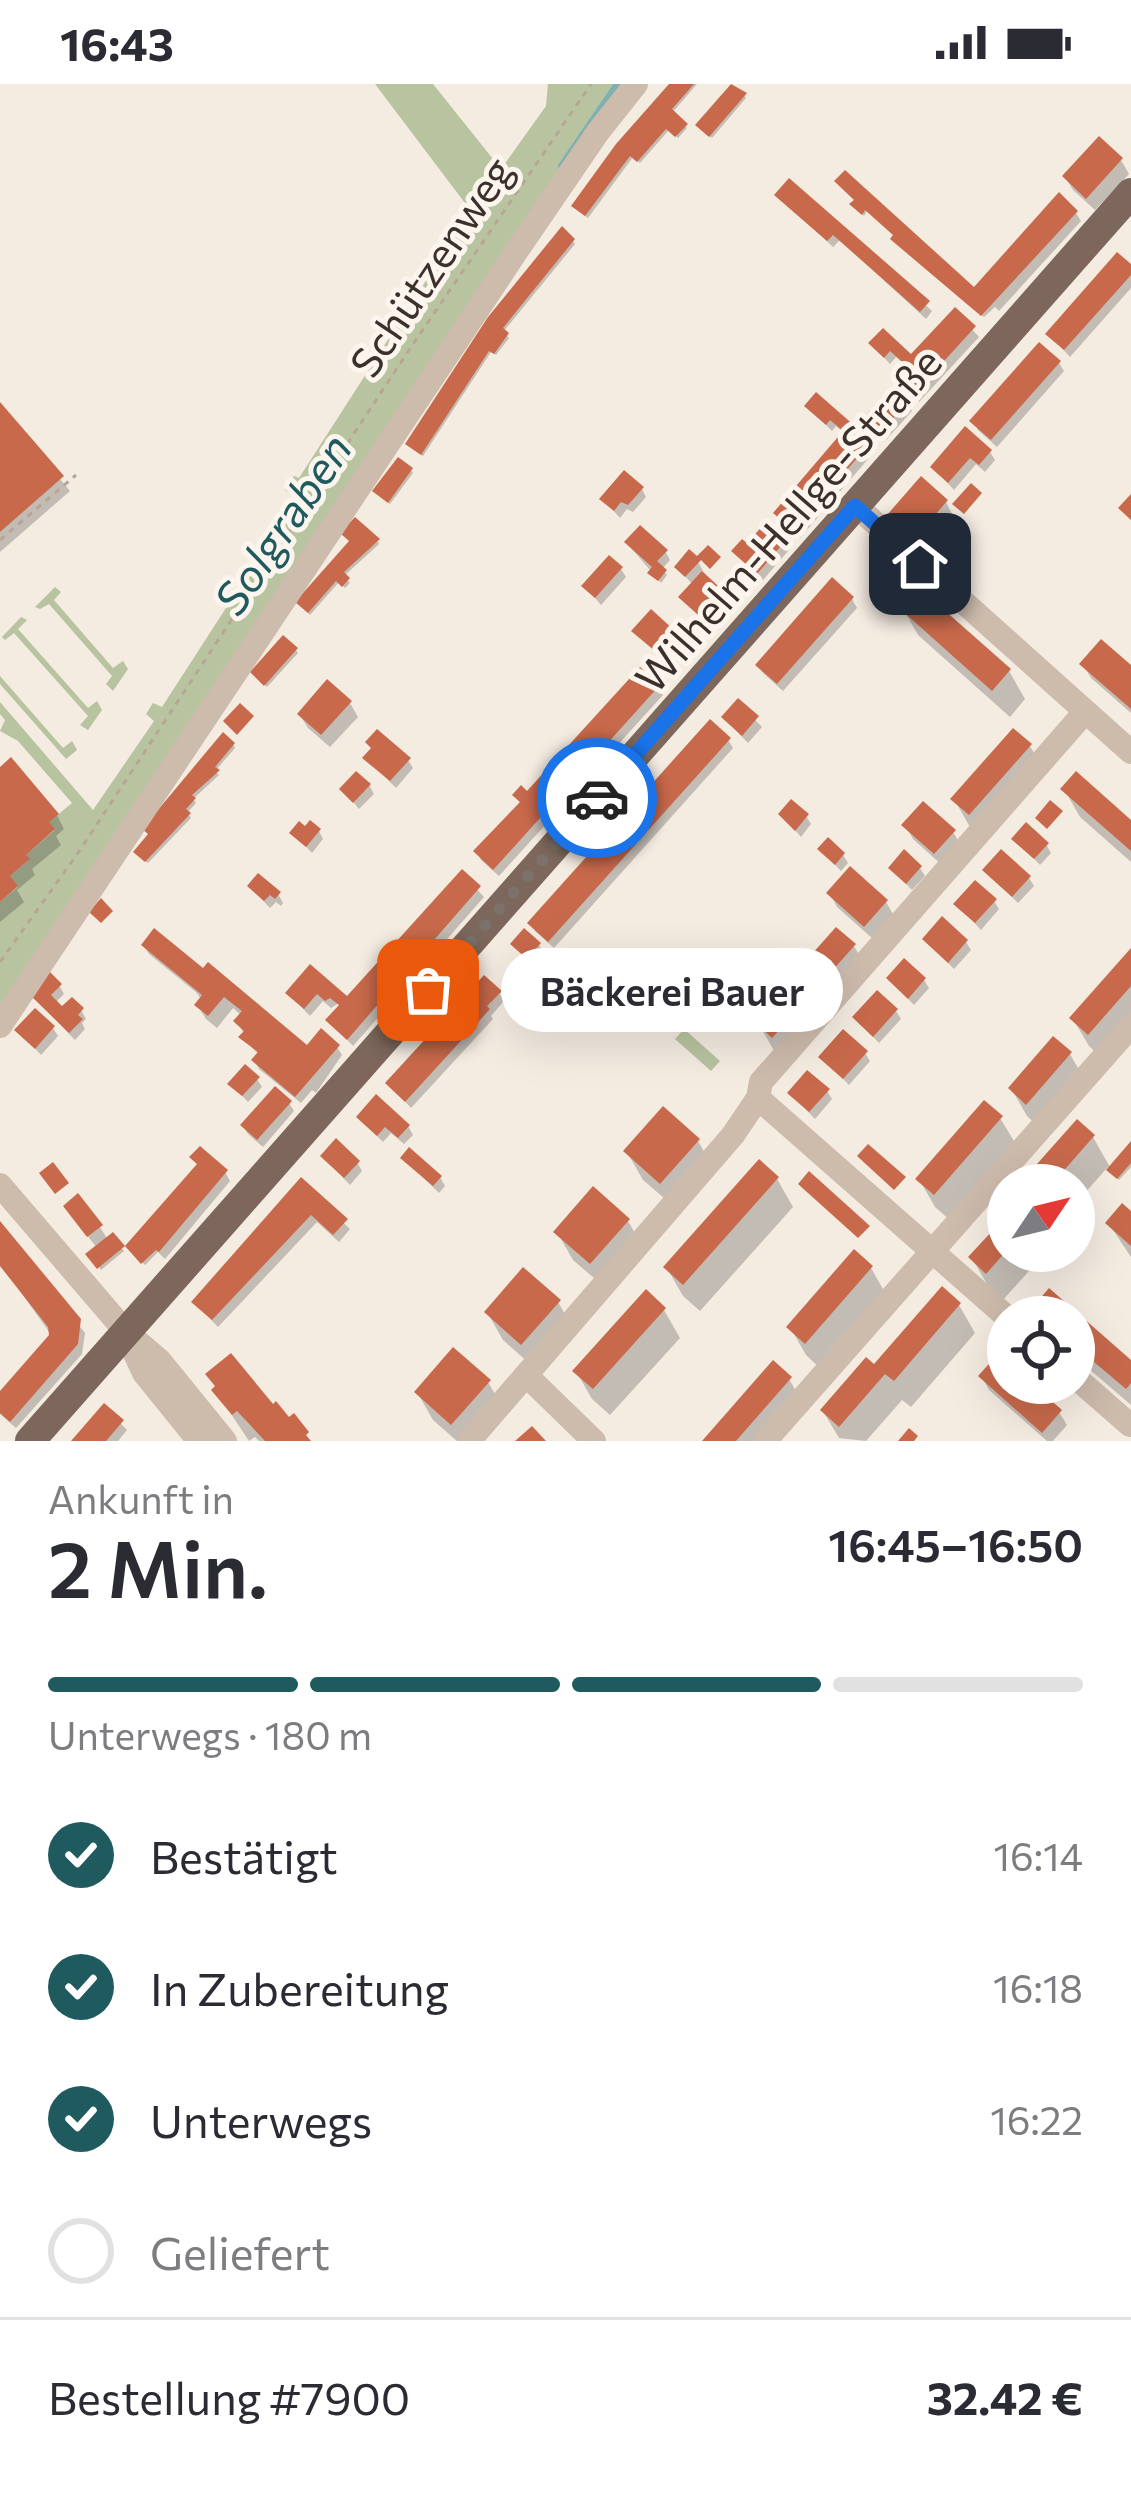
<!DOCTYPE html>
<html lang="de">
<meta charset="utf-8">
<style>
body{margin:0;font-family:Commissioner,sans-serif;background:#f7f7f7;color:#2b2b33;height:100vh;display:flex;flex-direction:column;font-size:45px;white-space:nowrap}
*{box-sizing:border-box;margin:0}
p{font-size:39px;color:#7c7c81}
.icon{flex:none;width:66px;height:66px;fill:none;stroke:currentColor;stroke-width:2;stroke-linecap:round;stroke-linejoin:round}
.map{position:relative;height:1357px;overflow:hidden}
.side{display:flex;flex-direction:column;background:#fff;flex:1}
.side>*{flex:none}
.needle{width:78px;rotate:55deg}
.buttons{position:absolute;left:987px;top:1080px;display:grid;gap:24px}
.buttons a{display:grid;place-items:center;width:108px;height:108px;border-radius:50%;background:#fff;box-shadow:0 12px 48px #0002;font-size:60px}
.pin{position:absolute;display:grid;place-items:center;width:102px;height:102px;color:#fff;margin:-51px;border-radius:24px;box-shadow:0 6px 18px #0006}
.courier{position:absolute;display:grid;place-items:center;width:120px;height:120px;margin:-60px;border:9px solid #1a73e8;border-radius:50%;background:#fff;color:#222;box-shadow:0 3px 15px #0007}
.bubble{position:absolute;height:84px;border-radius:42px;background:#fff;box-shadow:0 12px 48px #0002;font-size:39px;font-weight:600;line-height:84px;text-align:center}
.summary em{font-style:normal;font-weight:600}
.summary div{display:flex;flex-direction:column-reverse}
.summary{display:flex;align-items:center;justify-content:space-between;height:204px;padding:0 48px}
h1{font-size:78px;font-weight:600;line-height:90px}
.bar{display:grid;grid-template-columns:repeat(4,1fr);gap:18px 12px;align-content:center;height:144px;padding:0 48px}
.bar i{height:15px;border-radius:9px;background:#e1e1e2}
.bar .current{background:#1f5a5e}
.bar p{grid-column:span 4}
.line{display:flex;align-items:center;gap:30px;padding:0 48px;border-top:3px solid #e1e1e2}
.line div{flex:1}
ol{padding:0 48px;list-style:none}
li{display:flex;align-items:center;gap:36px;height:132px}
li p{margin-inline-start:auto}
li .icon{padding:12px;border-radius:50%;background:#1f5a5e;color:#fff;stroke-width:4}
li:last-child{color:#7c7c81}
li i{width:66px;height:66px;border:6px solid #e1e1e2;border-radius:50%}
.status{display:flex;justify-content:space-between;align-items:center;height:84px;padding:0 60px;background:#fff;direction:ltr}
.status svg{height:33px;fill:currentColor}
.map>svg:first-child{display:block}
.green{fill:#b8c4a0}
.shadow{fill:#0003}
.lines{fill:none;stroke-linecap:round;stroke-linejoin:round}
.stream{stroke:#7fb0b2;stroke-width:6}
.building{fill:#c8694b}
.path{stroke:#b9a596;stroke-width:3;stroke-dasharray:6 6;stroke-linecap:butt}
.minor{stroke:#cdbbac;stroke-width:24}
.major{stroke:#7d675c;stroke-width:30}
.done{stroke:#7c716b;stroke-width:12;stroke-dasharray:0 21.6}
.route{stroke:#1a73e8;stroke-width:15}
.labels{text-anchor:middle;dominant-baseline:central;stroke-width:10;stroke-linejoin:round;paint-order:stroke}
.street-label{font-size:42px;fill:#3b302b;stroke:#fbf5ee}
.water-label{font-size:45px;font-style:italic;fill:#1f5a5e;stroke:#fbf5ee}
</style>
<div class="status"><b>16:43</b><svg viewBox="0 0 49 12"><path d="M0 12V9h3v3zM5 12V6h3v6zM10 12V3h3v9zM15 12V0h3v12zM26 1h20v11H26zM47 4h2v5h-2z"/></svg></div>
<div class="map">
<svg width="1131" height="1357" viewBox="0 0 1131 1357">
<rect width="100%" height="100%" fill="#f4ebe1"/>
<!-- green -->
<g class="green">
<path d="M375,0H433L501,85L546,22L548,0H627L0,931V818L18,803L10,792L29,776L26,771L55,746L49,738L72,719L18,657L0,647L5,636L0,630V618L93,726L154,637L146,630L153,619L162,623L297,414L285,406L294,392L299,394L471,127Z"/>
<path d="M55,503L61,508L54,516L113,584L123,577L128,585L113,607L106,600L112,592L49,520L40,525L35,523Z"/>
<path d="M21,533L27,536L18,545L88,624L97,617L102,626L88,646L80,641L88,632L14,549L5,556L2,553Z"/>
<path d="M0,592L63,664L72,657L77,666L66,675L0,600Z"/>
<path d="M684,945L720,977L711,987L675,955Z"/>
</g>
<!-- shadow -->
<g class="shadow">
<path d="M672,0H697L672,29L687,44L678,54L669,46L640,79L633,73L588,134L576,125Z"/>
<path d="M744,11L746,14L712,54L700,45Z"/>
<path d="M1121,76L1129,90L1095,126L1073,106L1065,93Z"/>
<path d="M778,112L857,158L932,227L926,235L840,156L833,163Z"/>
<path d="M857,117L975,208L1076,129L1081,137L999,227L995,223L984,233L895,158L896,153L867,127L864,132L855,123Z"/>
<path d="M573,157L575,160L503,248L509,254L496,271L491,268L423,372L410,363L408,360Z"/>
<path d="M1131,184V204L1070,273L1049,250Z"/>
<path d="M955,227L979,253L919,318L898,294L908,284L896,273L890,280L872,260L911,274Z"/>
<path d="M1059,279L1064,287L997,363L978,346L973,337Z"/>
<path d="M907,319L912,327L886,356L867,335Z"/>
<path d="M807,322L870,359L875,367L800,454L777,429L845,350L836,342L832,347Z"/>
<path d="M0,323L70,407L0,468Z"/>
<path d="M990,368L995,376L985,388L976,380L954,406L933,383Z"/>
<path d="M411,386L413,389L390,420L377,410Z"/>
<path d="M642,405L646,413L633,428L627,425L620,434L603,415Z"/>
<path d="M946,418L953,432L923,467L898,445L890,432Z"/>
<path d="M378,457L379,460L344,492L350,499L345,504L339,498L310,531L300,521Z"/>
<path d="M784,458L789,466L763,496L735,468Z"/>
<path d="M627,459L665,467L670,476L662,485L667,491L661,499Z"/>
<path d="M697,476L703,487L701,490L731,522L712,545L682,514L693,501L677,483Z"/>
<path d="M621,485L626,493L601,521L585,502Z"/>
<path d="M852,515L857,524L783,607L763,589L758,581Z"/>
<path d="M902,523L1009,587L1025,615L1010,633L918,551Z"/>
<path d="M635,547L672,548L677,556L661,573Z"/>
<path d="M296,566L298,569L267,603L255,591Z"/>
<path d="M1083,580L1131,585V629L1091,594Z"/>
<path d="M328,599L350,619L358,633L330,663L308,644L300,631Z"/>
<path d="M658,603L663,611L499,792L481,776L477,768L521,721L516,712L528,711Z"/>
<path d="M738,618L762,643L748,659L724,634Z"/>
<path d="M728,656L733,664L554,864L535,847L530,839Z"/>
<path d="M233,660L235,664L215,687L219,691L193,715L196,719L187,729L191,734L148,779L138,771Z"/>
<path d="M1030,662L1046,690L970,743L954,715Z"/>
<path d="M366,674L408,676L413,684L396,704Z"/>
<path d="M0,687L57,731L64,745L56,752L61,761L32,785L35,791L17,806L24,818L0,838Z"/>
<path d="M369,701L374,710L359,725L343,706Z"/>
<path d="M1064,705L1131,740V778L1080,733Z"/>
<path d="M781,730L806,732L811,740L801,753Z"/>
<path d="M905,741L953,748L961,761L943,782L913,755Z"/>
<path d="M319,747L323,755L312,769L293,749Z"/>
<path d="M1015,755L1046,760L1051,769L1040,781Z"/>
<path d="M821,766L843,771L848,779L841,787Z"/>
<path d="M891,784H920L925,792L912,806Z"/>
<path d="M986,786L1029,794L1034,802L1018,819Z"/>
<path d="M462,789L484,813L353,962L328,936Z"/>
<path d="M250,803L278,810L283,819L281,822L276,818L270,824Z"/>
<path d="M830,809L886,818L894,832L873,855L837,823Z"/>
<path d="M994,817L999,825L981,846L957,820Z"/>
<path d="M155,848L317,974L337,963L342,971L316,1009L312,1006L301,1019L259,985L254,976L259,971L242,953L244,950L237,937L242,932L233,924L217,944L206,935L198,922L202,917L197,909L149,870L144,862Z"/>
<path d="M925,856L966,858L971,866L954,885Z"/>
<path d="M513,860L539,861L544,869L533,881Z"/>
<path d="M854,862L870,890L790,980L773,965L757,937Z"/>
<path d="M1131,869V948L1105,977L1089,962L1073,935Z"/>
<path d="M310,885L345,915L331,924L323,917L310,932L288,909Z"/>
<path d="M889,895L924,896L929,904L914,921Z"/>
<path d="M59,901L64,910L55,919L62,926H81L86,935L82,939L85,945L75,956L31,910Z"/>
<path d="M499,909L504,917L491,932L493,935L411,1024L388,999Z"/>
<path d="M896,927L901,935L879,959L855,934Z"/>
<path d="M53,944L58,952L41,971L18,946Z"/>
<path d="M865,969L870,977L849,1001L822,973Z"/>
<path d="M1070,970L1086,998L1043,1047L1027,1032L1011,1004Z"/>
<path d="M257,995L262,1003L248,1018L231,1000Z"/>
<path d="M827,1007L832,1015L815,1035L790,1009Z"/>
<path d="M289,1019L294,1027L263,1063L248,1050L243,1042Z"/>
<path d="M359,1034L408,1042L413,1051L404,1060L391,1049L383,1058Z"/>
<path d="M1000,1034L1017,1062L951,1137L935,1123L919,1095Z"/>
<path d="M1093,1053L1111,1085L1131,1062V1083L1119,1096L1108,1083L1074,1121V1101H1038L1033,1089Z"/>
<path d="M698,1057L714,1085L678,1126L643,1096L627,1068Z"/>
<path d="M323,1073L357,1078L362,1087L350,1101Z"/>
<path d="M193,1074L225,1088L230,1097L165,1175L158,1168L145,1181L130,1165L199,1083Z"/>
<path d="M403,1074L440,1093L445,1102L439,1109Z"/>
<path d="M777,1095L793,1123L700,1227L683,1212L667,1184Z"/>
<path d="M301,1098L350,1145L339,1158L317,1138L218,1243L194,1218Z"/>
<path d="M71,1131L100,1143L108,1156L113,1152L124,1167L101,1186L89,1171L97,1164Z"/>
<path d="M1131,1131V1173L1109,1140Z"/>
<path d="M1008,1134V1167H1047L1003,1216L988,1202L972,1174Z"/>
<path d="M628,1137L644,1165L608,1206L573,1176L557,1148Z"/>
<path d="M0,1141L85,1249L82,1270L16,1344L0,1330V1311L52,1252L0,1179Z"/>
<path d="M871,1184L887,1212L822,1286L806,1271L790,1243Z"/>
<path d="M1049,1208L1131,1280V1321L1074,1272V1233H1041L1035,1224Z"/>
<path d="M558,1218L574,1246L538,1287L503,1256L487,1228Z"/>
<path d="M959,1221L975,1249L911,1323L902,1316L866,1357L839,1354L823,1327Z"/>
<path d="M664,1226L680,1254L610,1331L592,1315L576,1287Z"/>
<path d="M773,1281L789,1295L805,1323L776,1357H706Z"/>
<path d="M1008,1283V1299H1027L1059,1328L1067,1341L1053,1357H1047L989,1306L982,1293Z"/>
<path d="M488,1298L504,1326L477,1357H457L433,1336L417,1308Z"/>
<path d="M215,1306L288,1337L293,1333L308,1357H259L255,1353L249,1357Z"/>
<path d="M105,1323L127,1346L118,1357H75Z"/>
</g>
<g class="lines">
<!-- stream -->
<path class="stream" d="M561,82L617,0"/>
</g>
<!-- building -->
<g class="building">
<path d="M669,0H694L672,25L688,40L675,53L666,45L637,78L630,72L585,132L571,122L616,60Z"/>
<path d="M731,0L747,9L709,53L695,41Z"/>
<path d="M1099,52L1123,74L1086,115L1062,92Z"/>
<path d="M845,86L974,203L1059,108L1078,127L981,232L890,155L893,151L865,126L862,131L849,120L854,116L834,97Z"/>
<path d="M789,94L930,217L920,228L833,151L827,157L774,111Z"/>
<path d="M562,142L575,155L503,244L509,249L494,270L489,267L421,371L405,360L488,233Z"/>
<path d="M1117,168L1131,180V191L1064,266L1045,250Z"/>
<path d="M955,223L976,242L913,311L894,294L906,281L890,267L884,274L868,259L883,244L911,270Z"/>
<path d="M1039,258L1061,277L991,356L969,337Z"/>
<path d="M893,302L909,317L880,349L863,334Z"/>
<path d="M816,308L872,357L794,447L773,429L843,347L830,336L826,341L804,322Z"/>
<path d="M0,318L64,392L0,448Z"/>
<path d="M965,342L992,366L979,381L970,374L948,399L930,383Z"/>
<path d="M398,373L413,384L388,419L372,407Z"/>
<path d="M624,386L644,403L628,421L621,418L614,427L599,415Z"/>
<path d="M921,392L948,416L914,455L887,431Z"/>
<path d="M971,399L982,409L964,430L952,420Z"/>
<path d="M1131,410V436L1118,424Z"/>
<path d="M355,433L380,455L344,488L350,494L342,503L336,497L308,529L295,518L349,457L340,449Z"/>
<path d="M766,438L786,456L757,490L731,467L742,455L747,459Z"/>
<path d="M640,441L668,466L657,477L667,486L658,497L647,489L652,483L624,458Z"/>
<path d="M708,461L721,473L710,485L701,476L685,493L674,483L689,465L697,472Z"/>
<path d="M609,471L623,483L595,514L581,502Z"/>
<path d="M702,487L729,512L706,538L678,513Z"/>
<path d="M832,493L854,513L777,600L755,581Z"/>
<path d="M917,502L1011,585L992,607L898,523Z"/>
<path d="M651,525L674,546L655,567L631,547Z"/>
<path d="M283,551L298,564L264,602L250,588Z"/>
<path d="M1101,555L1131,581V625L1079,580Z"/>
<path d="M640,583L660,601L493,786L473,767L520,718L512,711L521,701L527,707Z"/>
<path d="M327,595L352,617L321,651L297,630Z"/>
<path d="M738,614L759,632L742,652L721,633Z"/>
<path d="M240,619L254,632L237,651L223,637Z"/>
<path d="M710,635L731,654L548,858L527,839Z"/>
<path d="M1013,644L1032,660L969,731L950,715Z"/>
<path d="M377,645L411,674L390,697L362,674L371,664L365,658Z"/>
<path d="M223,648L235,659L215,683L220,686L192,711L196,714L186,725L191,729L145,778L133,768L148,750L142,745Z"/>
<path d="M11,673L59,730L49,738L55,745L26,771L30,775L10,792L18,802L0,818V683Z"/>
<path d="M356,687L371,700L353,719L339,705Z"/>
<path d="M1076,687L1131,736V767L1060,705Z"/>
<path d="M791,715L809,730L795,747L778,730Z"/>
<path d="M1050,716L1063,727L1047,745L1035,734Z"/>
<path d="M923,717L956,746L934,770L901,741Z"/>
<path d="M310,736L321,745L306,763L289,749L299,737L305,742Z"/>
<path d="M1026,738L1049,759L1034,775L1011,755Z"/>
<path d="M828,753L845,769L835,781L817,765Z"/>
<path d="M904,765L922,782L906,800L888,784Z"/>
<path d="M1001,765L1031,792L1012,813L982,786Z"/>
<path d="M850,782L888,816L864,843L826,809Z"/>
<path d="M462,785L481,802L347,956L325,936L339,921L330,914L325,917L317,910L304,925L285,909L310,880L347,912Z"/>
<path d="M258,789L281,808L275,815L270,811L264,817L247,802Z"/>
<path d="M975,796L997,815L975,839L953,820Z"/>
<path d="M101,814L113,827L101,839L89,828Z"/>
<path d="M942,832L968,856L948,879L922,855Z"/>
<path d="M836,843L856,860L772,954L753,936Z"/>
<path d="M154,844L203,884L208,878L307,961L321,944L340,961L295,1013L251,976L258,968L238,953L244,947L233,937L242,927L224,913L208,932L194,921L202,911L141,861Z"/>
<path d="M524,844L541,859L527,875L510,860Z"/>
<path d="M1131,864V902L1088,951L1069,934Z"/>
<path d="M904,874L926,894L908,915L886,894Z"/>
<path d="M49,887L62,900L51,911L62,922L72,913L84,924L78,931L83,935L69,949L28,909Z"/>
<path d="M484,891L502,907L487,922L490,925L405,1018L385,999Z"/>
<path d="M877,906L898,925L873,953L852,933Z"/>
<path d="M35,924L55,942L35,965L14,946Z"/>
<path d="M843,945L868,967L843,995L818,973Z"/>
<path d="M1053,952L1072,968L1026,1021L1008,1004Z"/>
<path d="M245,980L260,993L242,1012L227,1000Z"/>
<path d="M807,986L830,1005L809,1028L787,1009Z"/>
<path d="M275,1002L292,1017L257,1056L240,1041Z"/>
<path d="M376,1010L410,1041L398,1054L385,1043L377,1052L356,1033Z"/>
<path d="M984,1016L1003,1032L934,1111L915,1095Z"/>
<path d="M663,1022L700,1055L660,1100L623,1067Z"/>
<path d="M1077,1035L1095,1051L1051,1101H1034L1038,1096L1029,1089Z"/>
<path d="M336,1054L360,1077L344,1094L320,1072Z"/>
<path d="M1131,1057V1079L1117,1095L1106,1086Z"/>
<path d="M868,1060L906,1093L894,1106L857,1072Z"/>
<path d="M200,1062L228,1086L159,1168L156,1166L141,1180L125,1162L197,1080L189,1073Z"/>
<path d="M409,1063L442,1092L433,1102L400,1074Z"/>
<path d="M759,1075L779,1093L683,1201L663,1183Z"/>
<path d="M53,1078L69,1099L55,1110L39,1089Z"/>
<path d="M809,1087L870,1142L858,1154L798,1100Z"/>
<path d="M301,1093L348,1135L333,1151L311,1131L212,1236L191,1218Z"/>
<path d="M593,1102L630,1135L590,1180L553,1148Z"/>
<path d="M78,1109L103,1141L87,1153L63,1122Z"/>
<path d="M1122,1119L1131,1127V1162L1105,1139Z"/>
<path d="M1008,1130V1165L986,1190L968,1173Z"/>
<path d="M0,1137L81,1235L78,1260L10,1338L0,1329V1307L49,1251L48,1243L0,1182Z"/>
<path d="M113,1148L125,1162L97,1185L85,1170Z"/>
<path d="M854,1165L873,1182L805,1260L786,1243Z"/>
<path d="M523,1183L561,1216L521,1261L484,1228Z"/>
<path d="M942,1202L961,1219L894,1297L885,1290L839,1343L820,1326L866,1273L874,1280Z"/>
<path d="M1049,1204L1131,1276V1299L1126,1305L1074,1261V1233H1042L1032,1224Z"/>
<path d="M646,1205L666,1224L593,1305L572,1287Z"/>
<path d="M453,1263L491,1296L451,1341L414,1308Z"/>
<path d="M231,1269L273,1320L276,1317L289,1333L294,1329L309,1348L306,1351L311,1357H265L237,1327L232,1331L211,1306L215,1302L205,1290Z"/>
<path d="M998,1270L1008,1279V1299H1031L1062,1326L1042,1349L978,1292Z"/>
<path d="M773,1276L792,1293L736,1357H702Z"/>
<path d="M104,1319L124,1336L106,1357H71Z"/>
<path d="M532,1342L546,1357H515Z"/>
<path d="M909,1344L918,1352L914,1357H898Z"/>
</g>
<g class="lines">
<!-- path -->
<g class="path">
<path d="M0,456L76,391"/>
<path d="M0,878L78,769L413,260L591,0"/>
</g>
<!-- minor -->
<g class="minor">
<path d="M855,421L1131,668"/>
<path d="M0,942L520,162L598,48L636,0"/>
<path d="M758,1014L1008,1234"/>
<path d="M0,1101L126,1248L160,1277L225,1357"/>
<path d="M126,1250L144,1289L199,1357"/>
<path d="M526,1291L594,1357"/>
<path d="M1074,1292L1130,1341"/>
<path d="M469,1357L733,1051L758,1014L761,998L1085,628"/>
<path d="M765,1357L1131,942"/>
</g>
<!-- major -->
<path class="major" d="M30,1357L1131,109"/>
</g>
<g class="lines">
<!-- done -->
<path class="done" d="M428,906L597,714"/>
<!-- route -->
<path class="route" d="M597,714L855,422L920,480"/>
</g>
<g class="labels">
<!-- street labels -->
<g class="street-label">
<text transform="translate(430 182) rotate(-56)">Schützenweg</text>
<text transform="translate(787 435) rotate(-49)">Wilhelm-Hellge-Straße</text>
</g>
<!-- water labels -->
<g class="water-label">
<text transform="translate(281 439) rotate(-56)">Solgraben</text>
</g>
</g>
</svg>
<div class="buttons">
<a><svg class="needle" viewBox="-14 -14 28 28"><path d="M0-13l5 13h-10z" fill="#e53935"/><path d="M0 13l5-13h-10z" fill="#7c7c81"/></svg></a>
<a><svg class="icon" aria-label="locate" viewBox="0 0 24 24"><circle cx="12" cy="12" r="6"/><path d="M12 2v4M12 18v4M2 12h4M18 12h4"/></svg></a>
</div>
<div class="pin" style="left:428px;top:906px;background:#ea580c"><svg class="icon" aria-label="bag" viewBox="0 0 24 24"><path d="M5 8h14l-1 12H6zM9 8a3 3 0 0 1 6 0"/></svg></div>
<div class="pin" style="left:920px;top:480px;background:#1f2937"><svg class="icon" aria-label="home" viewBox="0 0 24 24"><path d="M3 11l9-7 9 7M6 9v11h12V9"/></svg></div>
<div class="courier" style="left:597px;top:714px"><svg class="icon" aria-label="car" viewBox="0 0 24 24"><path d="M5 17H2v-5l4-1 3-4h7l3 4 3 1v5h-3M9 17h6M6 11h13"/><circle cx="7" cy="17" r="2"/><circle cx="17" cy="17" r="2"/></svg></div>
<div class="bubble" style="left:501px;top:864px;width:342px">Bäckerei Bauer</div>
</div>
<section class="side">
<div class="summary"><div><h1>2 Min.</h1><p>Ankunft in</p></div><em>16:45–16:50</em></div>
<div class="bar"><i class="current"></i><i class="current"></i><i class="current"></i><i></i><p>Unterwegs · 180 m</p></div>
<ol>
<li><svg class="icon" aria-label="check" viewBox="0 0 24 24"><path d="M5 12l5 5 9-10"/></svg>Bestätigt<p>16:14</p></li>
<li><svg class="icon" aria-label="check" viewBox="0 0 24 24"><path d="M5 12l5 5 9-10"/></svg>In Zubereitung<p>16:18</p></li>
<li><svg class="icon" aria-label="check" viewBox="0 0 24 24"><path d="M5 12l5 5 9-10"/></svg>Unterwegs<p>16:22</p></li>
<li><i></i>Geliefert</li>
</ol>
<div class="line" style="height:156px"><div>Bestellung #7900</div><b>32.42 €</b></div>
</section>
